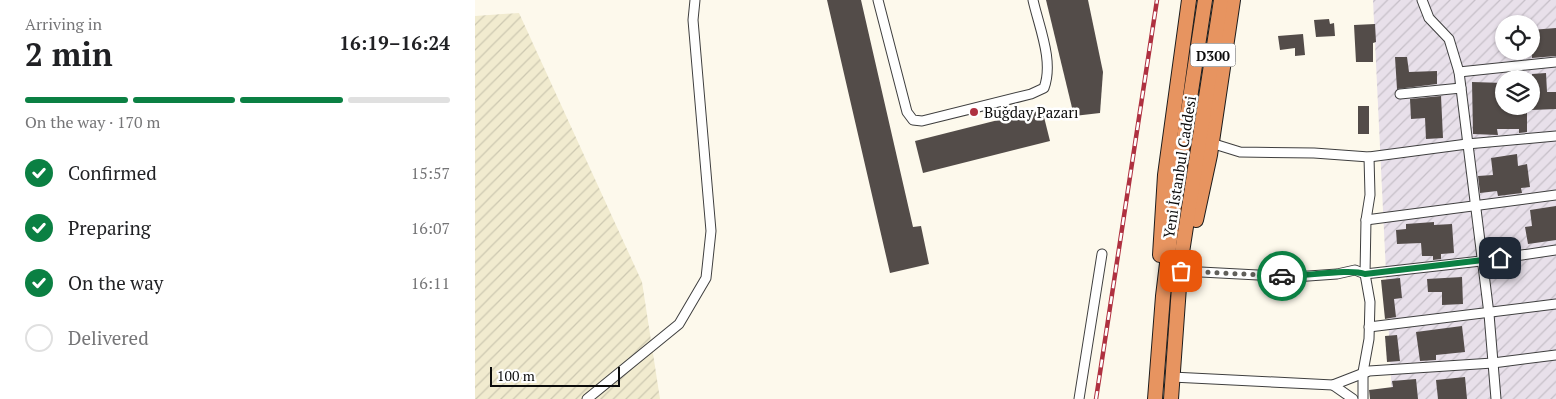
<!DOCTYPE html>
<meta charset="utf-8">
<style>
body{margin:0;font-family:"PT Serif",serif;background:#f6f6f6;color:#202124;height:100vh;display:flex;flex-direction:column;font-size:19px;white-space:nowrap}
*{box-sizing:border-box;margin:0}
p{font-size:16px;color:#757577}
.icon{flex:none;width:28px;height:28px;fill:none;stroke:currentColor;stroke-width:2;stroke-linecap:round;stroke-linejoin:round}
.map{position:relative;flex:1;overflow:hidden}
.sheet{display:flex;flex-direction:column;background:#fff;width:475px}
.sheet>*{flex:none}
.controls{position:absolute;left:1020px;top:15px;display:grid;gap:10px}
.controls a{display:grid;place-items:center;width:45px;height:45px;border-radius:50%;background:#fff;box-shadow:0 1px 4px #0004;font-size:25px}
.scale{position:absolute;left:15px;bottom:12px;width:130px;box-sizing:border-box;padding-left:5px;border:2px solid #0c0c0c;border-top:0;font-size:14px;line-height:18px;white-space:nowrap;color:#0c0c0c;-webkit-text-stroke:4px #fff;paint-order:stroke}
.pin{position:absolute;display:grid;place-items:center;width:42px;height:42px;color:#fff;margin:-21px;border-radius:10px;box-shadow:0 2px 8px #0006}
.courier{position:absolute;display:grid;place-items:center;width:50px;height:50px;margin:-25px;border:4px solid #0b8043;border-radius:50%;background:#fff;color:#222;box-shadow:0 1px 6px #0007}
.summary em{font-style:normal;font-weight:700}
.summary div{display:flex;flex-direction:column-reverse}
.summary{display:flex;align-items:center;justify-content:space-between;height:85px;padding:0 25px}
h1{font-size:32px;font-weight:700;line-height:38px}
.bar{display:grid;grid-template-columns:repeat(4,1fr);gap:8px 5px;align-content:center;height:60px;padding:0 25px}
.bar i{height:6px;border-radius:4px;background:#e0e0e0}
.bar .on{background:#0b8043}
.bar p{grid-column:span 4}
ol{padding:0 25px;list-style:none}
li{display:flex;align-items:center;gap:15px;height:55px}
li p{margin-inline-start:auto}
li .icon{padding:5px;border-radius:50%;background:#0b8043;color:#fff;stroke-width:4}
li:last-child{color:#757577}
li i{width:28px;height:28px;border:2px solid #e0e0e0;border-radius:50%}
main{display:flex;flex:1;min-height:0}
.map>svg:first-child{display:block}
.industrial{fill:url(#industrial-furrows);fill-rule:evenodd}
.farmland{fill:url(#farmland-furrows)}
.building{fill:#534c49}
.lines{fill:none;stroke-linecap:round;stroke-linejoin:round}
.minor-casing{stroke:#3f3f3f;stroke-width:11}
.highway-casing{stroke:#1d1d1d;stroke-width:16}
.minor{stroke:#fff;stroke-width:9}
.highway{stroke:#e79460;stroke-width:14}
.rail-casing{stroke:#af3140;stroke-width:4.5}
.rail{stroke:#fff;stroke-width:2.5;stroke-dasharray:8;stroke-linecap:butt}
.done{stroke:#605f5a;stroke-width:5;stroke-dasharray:0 9}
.route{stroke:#0b8043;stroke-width:6}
.poi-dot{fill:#af3140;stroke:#fff;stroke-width:2}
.labels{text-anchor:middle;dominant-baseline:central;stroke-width:5;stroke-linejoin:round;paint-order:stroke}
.shield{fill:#fff;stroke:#555;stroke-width:1}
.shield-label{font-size:14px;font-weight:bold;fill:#0c0c0c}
.poi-label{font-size:15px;fill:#0c0c0c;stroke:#fff;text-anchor:start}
.street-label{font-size:15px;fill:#0c0c0c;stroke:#fff}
</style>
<main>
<section class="sheet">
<div class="summary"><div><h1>2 min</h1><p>Arriving in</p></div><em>16:19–16:24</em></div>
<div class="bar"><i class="on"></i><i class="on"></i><i class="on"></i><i></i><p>On the way · 170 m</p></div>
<ol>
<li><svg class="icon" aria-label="check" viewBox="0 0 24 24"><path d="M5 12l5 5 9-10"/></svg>Confirmed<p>15:57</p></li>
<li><svg class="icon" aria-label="check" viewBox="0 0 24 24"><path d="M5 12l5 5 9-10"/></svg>Preparing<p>16:07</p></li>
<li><svg class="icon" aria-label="check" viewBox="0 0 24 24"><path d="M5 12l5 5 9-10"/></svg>On the way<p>16:11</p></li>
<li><i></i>Delivered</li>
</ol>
</section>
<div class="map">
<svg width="1081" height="399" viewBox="0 0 1081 399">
<defs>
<pattern id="industrial-furrows" width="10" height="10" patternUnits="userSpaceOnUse" patternTransform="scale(1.25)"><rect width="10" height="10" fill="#e8e0ea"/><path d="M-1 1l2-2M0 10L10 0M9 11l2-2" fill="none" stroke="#c6bfc8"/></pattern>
<pattern id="farmland-furrows" width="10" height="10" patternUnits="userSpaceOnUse" patternTransform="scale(1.25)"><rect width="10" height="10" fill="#f1ebcf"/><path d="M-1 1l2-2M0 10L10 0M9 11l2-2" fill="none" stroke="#cdc8b1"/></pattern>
</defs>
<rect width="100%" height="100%" fill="#fdf9ec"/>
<!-- industrial -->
<path class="industrial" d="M898,0H1081V399H917ZM1029,24H1056V51H1029ZM1029,79H1056V106H1029Z"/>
<!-- farmland -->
<path class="farmland" d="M44,13L167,282L185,399H0V16Z"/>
<!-- building -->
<g class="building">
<path d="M352,0H386L438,227L446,226L454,264L415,273Z"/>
<path d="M571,0H613L628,72L625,113L599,116Z"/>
<path d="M854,19L855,24L859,23L860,36L841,37L839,20Z"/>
<path d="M900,24L901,42L898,43V62H881L879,25Z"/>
<path d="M1081,28V56L1057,58L1056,30Z"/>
<path d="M828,34L830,55L820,56V48L805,50L803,36Z"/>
<path d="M920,57H932L934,72L962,71V84L922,89Z"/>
<path d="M1071,73L1072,92H1081V109L1056,110L1057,74Z"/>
<path d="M997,82L1029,83V106H1052V132L1044,133V129H1022L1023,135L998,134Z"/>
<path d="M966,96L968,138L951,139L950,118L936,119L935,99Z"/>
<rect x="883" y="106" width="11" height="28"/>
<path d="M567,109L575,141L448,173L440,141Z"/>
<path d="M1042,154L1043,166L1052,164L1055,187L1046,188L1047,193L1023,196L1022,191L1005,193L1003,176L1018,175L1016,158Z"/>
<path d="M1081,206V240L1053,244L1050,227L1057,226L1055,210Z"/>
<path d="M959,222V225L977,224L979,253L966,254V259L958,260V256H947L946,243L922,244L921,230L931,229V224Z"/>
<path d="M987,277L988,304L967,305V292H953L952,279Z"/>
<path d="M925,278L927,298L919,299L921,317L910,319L906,280Z"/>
<path d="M987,326L990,352L961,355V360L945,361L941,332Z"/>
<path d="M922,335L925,361L912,362L910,336Z"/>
<path d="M990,377L992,399H963L961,380Z"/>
<path d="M941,379L943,399H895L894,390L918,387L917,381Z"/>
</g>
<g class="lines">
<defs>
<g id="minor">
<path d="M403,0L432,112L438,120L447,121L556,94L569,88C579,61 564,27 558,0"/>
<path d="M947,0L954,18L974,39L984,72L1014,314L1021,399"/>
<path d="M984,72L1081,62"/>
<path d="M925,94L986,88"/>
<path d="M736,143L765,152L839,153L894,157L992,144L1081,136"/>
<path d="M891,220L1081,195"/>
<path d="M707,271L819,277L862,274L880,270L890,274L1006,261L1081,250"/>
<path d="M894,327L1081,304"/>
<path d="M697,377L858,385L894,371L1018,363L1081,355"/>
<path d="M858,385L878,399"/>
<path d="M112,399L204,324L231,278L236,231L218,20L220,0"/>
<path d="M604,399L627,254"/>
<path d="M888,399V372L894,339L895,302L890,274L891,220L895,195L894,157"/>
</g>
<g id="highway">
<path d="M721,220L735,155L758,0"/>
<path d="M685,255L690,175L714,0"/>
<path d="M680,399L688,296L701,190L730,0"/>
<path d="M696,399L706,259L746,0"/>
</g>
</defs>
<!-- minor casing -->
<use href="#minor" class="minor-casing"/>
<!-- highway casing -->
<use href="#highway" class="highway-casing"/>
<!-- minor -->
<use href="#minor" class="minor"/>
<!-- highway -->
<use href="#highway" class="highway"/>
<defs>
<path id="rail" d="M621,399L682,0"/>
</defs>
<!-- rail casing -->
<use href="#rail" class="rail-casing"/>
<!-- rail -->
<use href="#rail" class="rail"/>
</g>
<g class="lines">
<!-- done -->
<path class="done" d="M706,271L807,276"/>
<!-- route -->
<path class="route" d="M807,276C828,277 874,268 890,274L1025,258"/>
</g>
<!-- markers -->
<circle class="poi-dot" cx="499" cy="112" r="5"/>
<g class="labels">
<!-- shield labels -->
<rect class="shield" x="715.5" y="43.5" width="45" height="23" rx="4"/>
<g class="shield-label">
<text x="738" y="55">D300</text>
</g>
<!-- poi labels -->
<g class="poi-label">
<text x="509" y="112">Buğday Pazarı</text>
</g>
<!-- street labels -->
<g class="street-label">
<text transform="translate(704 167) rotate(-81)">Yeni İstanbul Caddesi</text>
</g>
</g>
</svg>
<div class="controls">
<a><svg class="icon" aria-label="locate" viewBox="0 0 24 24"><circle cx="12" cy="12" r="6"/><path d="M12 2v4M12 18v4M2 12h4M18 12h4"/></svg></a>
<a><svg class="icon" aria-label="layers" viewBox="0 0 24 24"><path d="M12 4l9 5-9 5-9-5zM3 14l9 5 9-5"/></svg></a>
</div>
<div class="scale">100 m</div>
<div class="pin" style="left:706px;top:271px;background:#ea580c"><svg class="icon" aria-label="bag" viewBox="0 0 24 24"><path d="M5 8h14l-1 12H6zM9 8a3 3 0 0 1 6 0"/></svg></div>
<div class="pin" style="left:1025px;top:258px;background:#1f2937"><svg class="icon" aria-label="home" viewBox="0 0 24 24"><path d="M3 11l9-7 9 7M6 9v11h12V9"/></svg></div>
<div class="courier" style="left:807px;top:276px"><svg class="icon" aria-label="car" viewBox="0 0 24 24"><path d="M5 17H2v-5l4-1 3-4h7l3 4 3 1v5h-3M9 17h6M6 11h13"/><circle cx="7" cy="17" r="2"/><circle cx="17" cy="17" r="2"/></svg></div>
</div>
</main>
